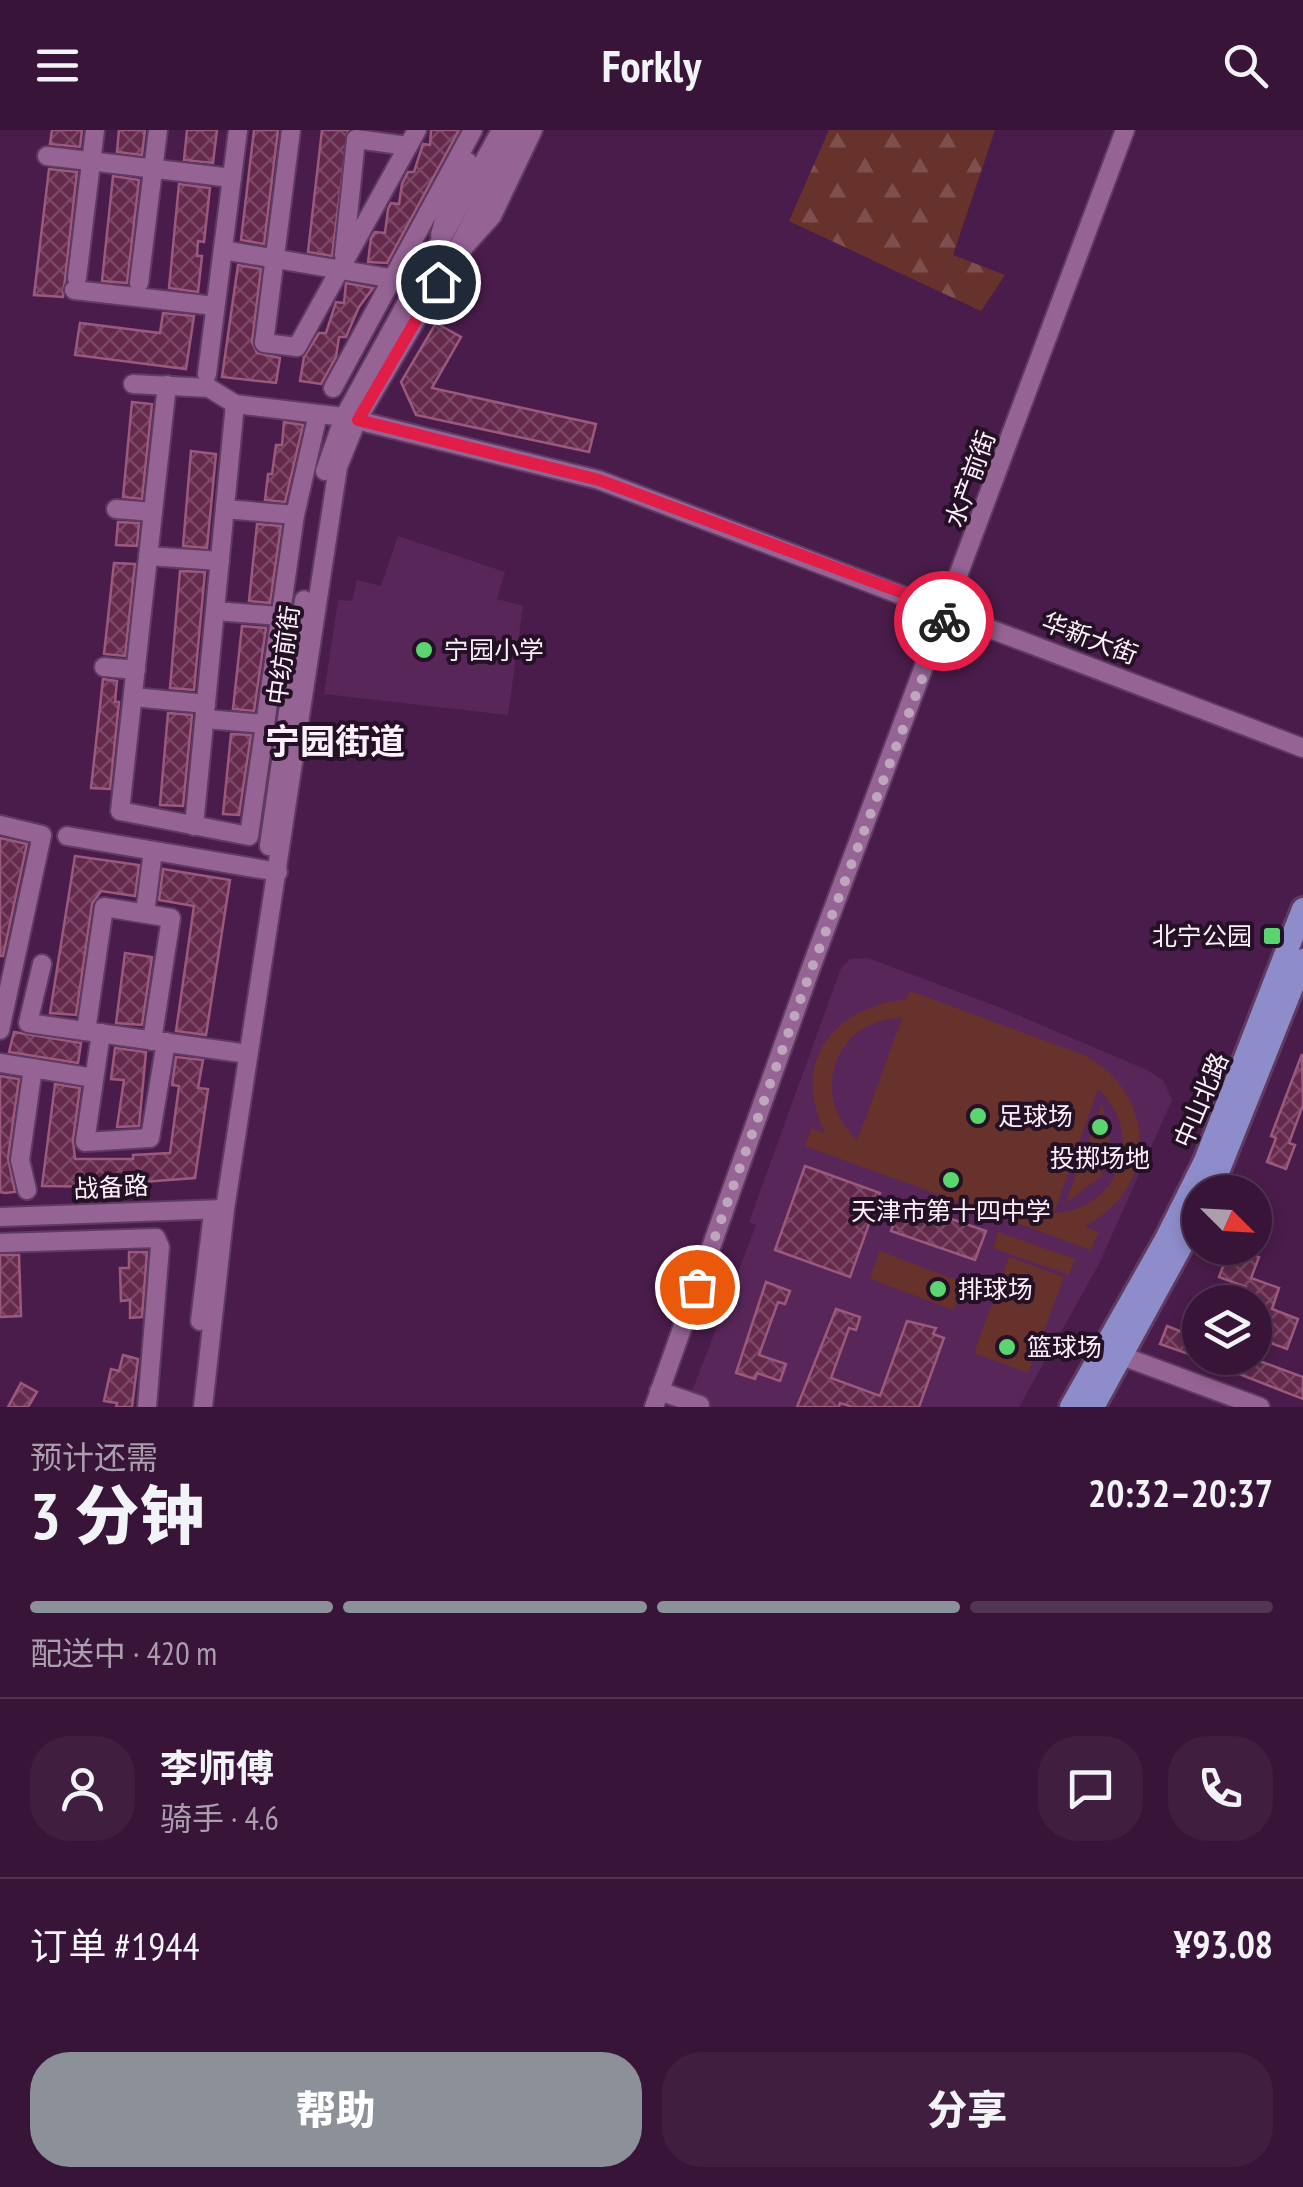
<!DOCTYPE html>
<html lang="zh">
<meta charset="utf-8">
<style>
body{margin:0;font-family:"PT Sans Narrow","Noto Sans SC",sans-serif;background:#3f1e40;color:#f1f3f6;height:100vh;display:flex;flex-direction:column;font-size:38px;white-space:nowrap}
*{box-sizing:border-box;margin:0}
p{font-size:32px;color:#ab9fae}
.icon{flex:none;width:55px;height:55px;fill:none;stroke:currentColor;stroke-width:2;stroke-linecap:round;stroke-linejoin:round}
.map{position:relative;height:1277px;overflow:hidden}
.details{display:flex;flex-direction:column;background:#381538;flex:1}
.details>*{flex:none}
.needle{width:65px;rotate:114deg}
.tools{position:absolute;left:1182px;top:1045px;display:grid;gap:20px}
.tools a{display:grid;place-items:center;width:90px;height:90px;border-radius:50%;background:#381538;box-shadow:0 5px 15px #0003,0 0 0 2px #523453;font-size:50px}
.pin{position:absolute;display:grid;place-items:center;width:85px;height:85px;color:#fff;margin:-42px;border:5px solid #fff;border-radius:50%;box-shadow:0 2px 10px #0007}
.courier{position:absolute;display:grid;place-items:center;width:100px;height:100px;margin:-50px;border:8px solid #e11d48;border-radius:50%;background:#fff;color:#222;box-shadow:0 2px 12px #0007}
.headline em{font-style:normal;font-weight:800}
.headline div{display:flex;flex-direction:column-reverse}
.headline{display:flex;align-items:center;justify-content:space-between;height:170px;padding:0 30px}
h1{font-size:65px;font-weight:800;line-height:75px}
.bar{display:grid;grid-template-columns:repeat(4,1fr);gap:15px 10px;align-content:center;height:120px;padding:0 30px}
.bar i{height:12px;border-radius:8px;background:#523453}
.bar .active{background:#8c9099}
.bar p{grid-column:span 4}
.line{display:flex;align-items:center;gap:25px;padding:0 30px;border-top:2px solid #523453}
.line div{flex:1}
.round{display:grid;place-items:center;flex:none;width:105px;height:105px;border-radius:40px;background:#3f1e40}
.cta{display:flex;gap:20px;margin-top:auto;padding:20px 30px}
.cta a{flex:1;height:115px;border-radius:40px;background:#8c9099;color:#fff;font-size:40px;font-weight:800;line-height:115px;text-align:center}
.cta a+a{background:#3f1e40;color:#f1f3f6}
header{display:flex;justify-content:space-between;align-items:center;height:130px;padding:0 30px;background:#381538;font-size:45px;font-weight:800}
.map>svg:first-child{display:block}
.built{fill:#59265a}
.grass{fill:#67312c;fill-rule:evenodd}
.forest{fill:url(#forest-firs)}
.building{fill:url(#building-cross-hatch);stroke:#9b5a7d;stroke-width:2.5}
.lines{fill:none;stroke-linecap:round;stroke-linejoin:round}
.minor-casing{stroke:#5f3a61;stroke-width:22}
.major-casing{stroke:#5f3a61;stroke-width:28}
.minor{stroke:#966395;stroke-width:18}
.major{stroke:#8f8ccb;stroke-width:22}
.done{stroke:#bea6bd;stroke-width:10;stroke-dasharray:0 18}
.route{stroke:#e11d48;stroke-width:12}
.poi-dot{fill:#5ad56f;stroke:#251125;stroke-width:4}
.labels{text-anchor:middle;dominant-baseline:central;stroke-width:8;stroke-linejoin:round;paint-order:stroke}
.street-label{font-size:25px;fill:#fcf0fb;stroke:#251125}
.poi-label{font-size:25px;fill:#fcf0fb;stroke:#251125;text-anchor:start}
.district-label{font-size:35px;font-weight:bold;fill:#fcf0fb;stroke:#251125}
</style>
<header><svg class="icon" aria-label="menu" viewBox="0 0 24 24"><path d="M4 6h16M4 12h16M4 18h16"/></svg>Forkly<svg class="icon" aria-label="search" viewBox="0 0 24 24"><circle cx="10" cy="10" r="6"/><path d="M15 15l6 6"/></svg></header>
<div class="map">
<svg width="1303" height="1277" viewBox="0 0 1303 1277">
<defs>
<pattern id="forest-firs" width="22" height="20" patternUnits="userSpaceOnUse" patternTransform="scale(2.5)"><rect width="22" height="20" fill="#67312c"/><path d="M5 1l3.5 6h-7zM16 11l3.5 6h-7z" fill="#7e4f4c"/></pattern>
<pattern id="building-cross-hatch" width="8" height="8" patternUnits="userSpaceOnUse" patternTransform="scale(2.5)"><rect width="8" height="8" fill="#64294b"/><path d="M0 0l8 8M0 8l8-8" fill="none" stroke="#7b4866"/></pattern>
</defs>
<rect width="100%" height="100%" fill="#4a1c4b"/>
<!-- built -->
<g class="built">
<path d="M398,406L505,442L497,469L523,476L508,585L324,564L338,470L352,471L357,450L381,456Z"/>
<path d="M868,828L1001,878L1147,940L1163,950L1172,970L1099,1134L1019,1277H686L756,1095L749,1092L841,838L850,829Z"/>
</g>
<!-- grass -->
<g class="grass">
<path d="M910,861L1084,925C1157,963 1160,1060 1084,1096L1098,1102L1091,1120L805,1016L811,998L825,1003C790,931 833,878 906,869ZM902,888L858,1009L857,1010C808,966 835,888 902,888ZM1098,959C1146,1003 1121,1079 1054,1083Z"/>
<path d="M1102,974L1112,1021L1085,1019Z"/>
<path d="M1082,1027L1104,1044L1066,1073Z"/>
<path d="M998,1102L1075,1129L1069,1145L993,1118Z"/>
<path d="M880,1121L964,1153L954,1180L870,1149Z"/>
<path d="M1009,1127L1064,1147L1028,1243L974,1223Z"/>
</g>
<!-- forest -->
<path class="forest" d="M829,0H995L953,125L1005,145L981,181L789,91Z"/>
<!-- building -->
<g class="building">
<path d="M52,0H82L80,17L50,14Z"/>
<path d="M119,0H145L142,25L117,22Z"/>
<path d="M187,0H217L213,33L184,30Z"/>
<path d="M254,0H278L264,114L241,110Z"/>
<path d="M322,0H348L332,126L308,122Z"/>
<path d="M431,0H459L387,133L368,132L371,108L375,102L385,103L388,79L391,73L399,74L402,54L408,42H414L423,14L430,15Z"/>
<path d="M49,39L77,42L63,167L34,165Z"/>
<path d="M113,46L139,50L127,153L102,151Z"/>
<path d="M179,54L210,58L204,112L198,111L197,126H202L198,162L169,158Z"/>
<path d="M238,135L261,139L252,212L257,223L280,228L276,253L222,247Z"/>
<path d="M346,153L373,158L359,177L346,207H339L336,227L321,254L300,251L304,227L319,203H326L336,172L344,173Z"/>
<path d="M163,183L194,186L186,239L75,225L80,193L160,203Z"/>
<path d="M436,193L461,207L432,258L596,294L589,322L416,285L401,252Z"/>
<path d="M132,272L152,274L142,369L123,367Z"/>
<path d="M284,292L303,295L285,372L265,370L268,344H272L276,315H282Z"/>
<path d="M191,321L216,324L207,418L183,416Z"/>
<path d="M118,392L139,393L137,416L116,415Z"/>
<path d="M257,394L281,396L270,473L249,471Z"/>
<path d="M114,433L135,434L125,526L104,524Z"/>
<path d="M180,441L205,442L194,560L170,558Z"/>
<path d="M242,496L266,498L254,581L233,579Z"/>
<path d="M103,549L117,551L115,572H119L110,659L91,658Z"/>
<path d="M168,583L192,585L183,676L160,675Z"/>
<path d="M231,604L251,605L239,685L223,684Z"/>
<path d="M0,708L27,714L3,826H0Z"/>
<path d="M75,726L139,735L135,766L101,761L92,774L76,885L50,883Z"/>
<path d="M163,739L230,750L206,905L176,901L194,776L159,770Z"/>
<path d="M125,823L152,827L142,895L116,893Z"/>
<path d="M14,902L81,913L78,933L9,922Z"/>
<path d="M115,918L146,922L139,996L117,997L124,950L111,949Z"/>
<path d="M1302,924L1303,975L1289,1013L1295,1015L1286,1039L1267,1032L1276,1008L1271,1006Z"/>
<path d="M176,927L203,930L198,958L208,959L195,1048L116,1054V1057L42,1056L55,954L80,958L73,1010L75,1029H133V1025L170,1023L179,956L172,955Z"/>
<path d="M0,946L19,949L8,1028L15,1062L5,1063L0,1062Z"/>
<path d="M805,1036L880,1063L850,1147L775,1120Z"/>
<path d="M902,1072L986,1101L975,1130L891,1101Z"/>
<path d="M1230,1118L1259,1127L1251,1148L1279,1158L1272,1179L1298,1189L1287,1219L1259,1209L1267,1189L1255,1184V1172H1240L1246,1157L1219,1147Z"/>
<path d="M129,1122H147L142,1187L130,1188V1170L121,1171L120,1138H129Z"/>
<path d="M0,1125H19L21,1186L0,1187Z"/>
<path d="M766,1152L790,1161L785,1174L778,1172L759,1225L786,1234L780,1251L757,1243L755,1249L736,1243Z"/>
<path d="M836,1179L860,1187L856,1200L849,1198L831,1248L880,1266L907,1191L936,1198L933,1204L944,1208L919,1277H853L840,1273L839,1277H797Z"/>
<path d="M1167,1196L1200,1209V1228L1160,1214Z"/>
<path d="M123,1225L138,1229L132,1277H116L117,1273L104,1271L111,1239L119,1241Z"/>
<path d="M1251,1228L1303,1247V1269L1201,1229Z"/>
<path d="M21,1253L37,1262L28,1277H8Z"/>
</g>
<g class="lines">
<defs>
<g id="minor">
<path d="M291,0L264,213L297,217L417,0"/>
<path d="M47,26L232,48"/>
<path d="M440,105L450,68L468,32"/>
<path d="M223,120L419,153"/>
<path d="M344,125L356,9L408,16"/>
<path d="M456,126L492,86L533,0"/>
<path d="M77,148L95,0"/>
<path d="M139,153L158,0"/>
<path d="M74,160L215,176"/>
<path d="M207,244L238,0"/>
<path d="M133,254L209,258L235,274L344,287L599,350L1303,618"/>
<path d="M167,255L120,681L249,706L295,385L318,284"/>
<path d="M333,258L473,0"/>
<path d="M325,341L344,287L501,0"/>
<path d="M116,379L153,382"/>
<path d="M225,379L295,385"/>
<path d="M148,426L220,431"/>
<path d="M215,481L279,486"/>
<path d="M104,537L136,540"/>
<path d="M133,567L206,574"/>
<path d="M205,589L264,594"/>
<path d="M0,695L42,705L0,900"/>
<path d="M194,696L235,274"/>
<path d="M67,706L278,742"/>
<path d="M269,716L304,470"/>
<path d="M145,783L153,721"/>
<path d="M42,834L28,893L248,924"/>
<path d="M86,901L104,777L171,788L152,911"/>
<path d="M101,903L85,1012L150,1008L166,912"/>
<path d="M0,933L94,948"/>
<path d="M27,1060L20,1030L33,938"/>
<path d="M0,1087L224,1079"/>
<path d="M0,1113L156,1108L160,1117L147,1277"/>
<path d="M200,1191L213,1083"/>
<path d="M1122,1226L1260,1277"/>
<path d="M659,1261L700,1275"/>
<path d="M203,1277L225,1079L338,337L357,290L452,129L519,0"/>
<path d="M654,1277L809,843L1125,0"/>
</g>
<g id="major">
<path d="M1210,1062L1303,830"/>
<path d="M1071,1277L1165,1111L1205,1031L1303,779"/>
<path d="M1093,1277L1200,1082"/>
</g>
</defs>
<!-- minor casing -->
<use href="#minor" class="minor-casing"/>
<!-- major casing -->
<use href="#major" class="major-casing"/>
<!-- minor -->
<use href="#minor" class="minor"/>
<!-- major -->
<use href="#major" class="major"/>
</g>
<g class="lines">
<!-- done -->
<path class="done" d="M697,1157L810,843L944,491"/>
<!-- route -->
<path class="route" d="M438,152L358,290L599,350L949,480L944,491"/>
</g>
<!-- markers -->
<g class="poi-dot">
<circle cx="424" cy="520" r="10"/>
<rect x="1262" y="796" width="20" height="20" rx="5"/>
<circle cx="978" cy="986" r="10"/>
<circle cx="1100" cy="997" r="10"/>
<circle cx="951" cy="1050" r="10"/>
<circle cx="938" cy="1159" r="10"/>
<circle cx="1007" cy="1217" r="10"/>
</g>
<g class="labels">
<!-- street labels -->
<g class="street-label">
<text transform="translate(970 349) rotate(-70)">水产前街</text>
<text transform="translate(1090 508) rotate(21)">华新大街</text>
<text transform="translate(283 525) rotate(-82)">中纺前街</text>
<text transform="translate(1201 970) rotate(-67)">中山北路</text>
<text transform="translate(111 1057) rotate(-3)">战备路</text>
</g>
<!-- poi labels -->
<g class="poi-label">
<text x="444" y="520">宁园小学</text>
<text x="1252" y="806" text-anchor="end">北宁公园</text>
<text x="998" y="986">足球场</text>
<text x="1100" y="1028" text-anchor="middle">投掷场地</text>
<text x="951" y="1081" text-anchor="middle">天津市第十四中学</text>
<text x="958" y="1159">排球场</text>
<text x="1027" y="1217">篮球场</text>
</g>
<!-- district labels -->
<g class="district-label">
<text x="335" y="611">宁园街道</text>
</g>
</g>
</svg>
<div class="tools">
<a><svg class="needle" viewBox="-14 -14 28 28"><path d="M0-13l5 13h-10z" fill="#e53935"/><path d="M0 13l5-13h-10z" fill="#ab9fae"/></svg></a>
<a><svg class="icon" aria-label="layers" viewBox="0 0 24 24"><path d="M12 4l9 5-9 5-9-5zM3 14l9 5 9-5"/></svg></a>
</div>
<div class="pin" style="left:697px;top:1157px;background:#ea580c"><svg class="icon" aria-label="bag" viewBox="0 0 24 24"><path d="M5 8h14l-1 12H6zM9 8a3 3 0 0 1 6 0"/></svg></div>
<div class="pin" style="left:438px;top:152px;background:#1f2937"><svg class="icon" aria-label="home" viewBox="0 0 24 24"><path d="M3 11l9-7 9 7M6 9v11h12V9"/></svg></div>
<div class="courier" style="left:944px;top:491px"><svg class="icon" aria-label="bike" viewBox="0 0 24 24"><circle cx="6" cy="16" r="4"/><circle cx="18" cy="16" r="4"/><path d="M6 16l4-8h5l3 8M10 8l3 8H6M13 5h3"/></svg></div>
</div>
<section class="details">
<div class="headline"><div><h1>3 分钟</h1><p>预计还需</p></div><em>20:32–20:37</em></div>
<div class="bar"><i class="active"></i><i class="active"></i><i class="active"></i><i></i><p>配送中 · 420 m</p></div>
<div class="line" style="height:180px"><a class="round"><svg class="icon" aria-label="person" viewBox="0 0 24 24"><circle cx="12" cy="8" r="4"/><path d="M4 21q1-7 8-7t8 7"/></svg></a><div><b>李师傅</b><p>骑手 · 4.6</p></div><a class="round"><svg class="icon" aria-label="chat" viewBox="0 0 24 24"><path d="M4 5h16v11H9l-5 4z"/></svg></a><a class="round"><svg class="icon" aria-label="phone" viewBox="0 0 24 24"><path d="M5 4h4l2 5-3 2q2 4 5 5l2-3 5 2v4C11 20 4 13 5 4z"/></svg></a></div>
<div class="line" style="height:130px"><div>订单 #1944</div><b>¥93.08</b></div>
<div class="cta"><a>帮助</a><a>分享</a></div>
</section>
